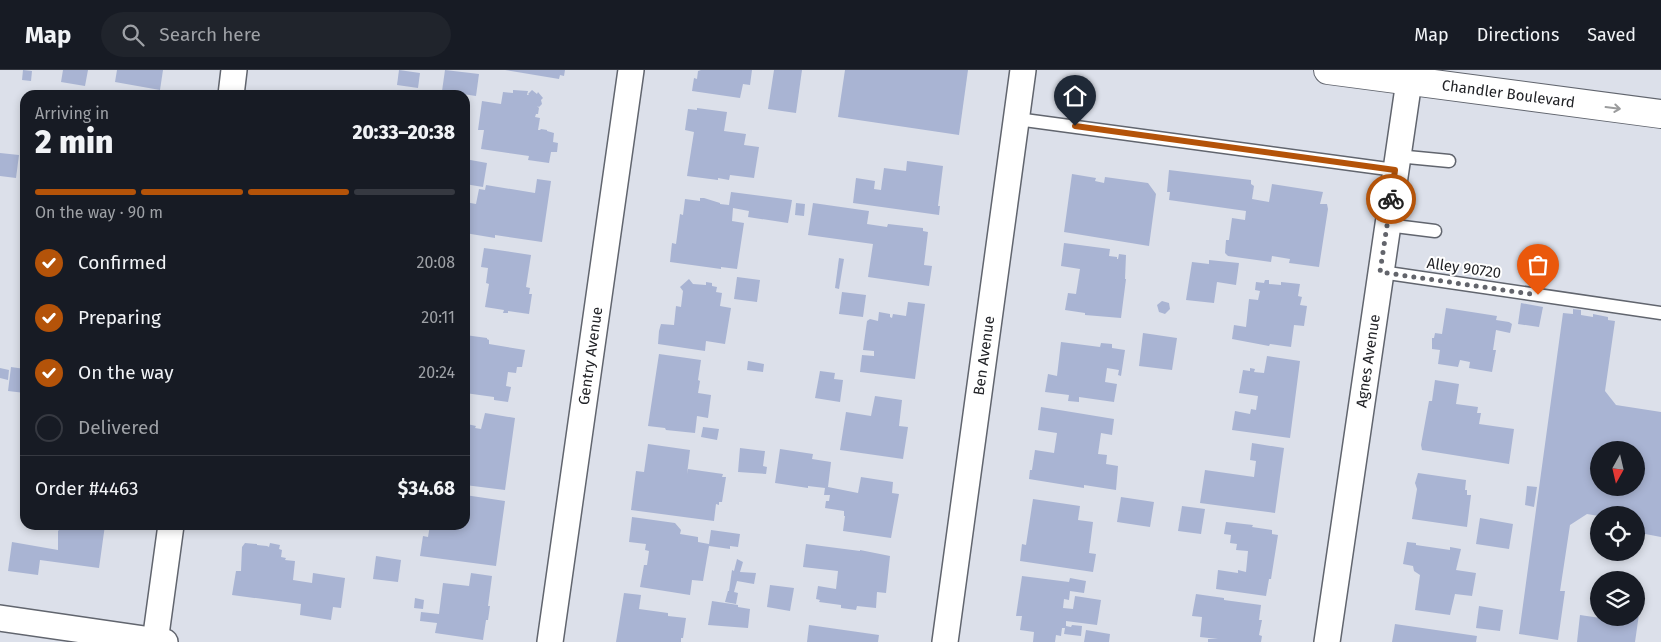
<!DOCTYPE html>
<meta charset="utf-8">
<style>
body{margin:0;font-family:"Fira Sans",sans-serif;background:#20242c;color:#f1f3f6;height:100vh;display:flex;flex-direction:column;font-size:19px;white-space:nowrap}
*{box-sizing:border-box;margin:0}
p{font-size:16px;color:#9ea1a6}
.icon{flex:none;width:28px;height:28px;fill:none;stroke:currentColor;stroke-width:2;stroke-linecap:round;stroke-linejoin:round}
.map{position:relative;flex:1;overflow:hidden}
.drawer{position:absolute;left:20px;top:20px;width:450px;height:440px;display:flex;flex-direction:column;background:#171b24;border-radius:15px;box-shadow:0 2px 8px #0003}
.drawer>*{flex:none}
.needle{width:32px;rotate:188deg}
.tools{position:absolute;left:1590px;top:371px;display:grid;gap:10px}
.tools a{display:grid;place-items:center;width:55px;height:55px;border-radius:50%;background:#171b24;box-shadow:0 2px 8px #0003;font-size:25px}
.pin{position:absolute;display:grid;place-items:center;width:42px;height:42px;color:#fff;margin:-51px -21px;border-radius:50% 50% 50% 0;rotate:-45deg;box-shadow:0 0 5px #0007}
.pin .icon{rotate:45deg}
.courier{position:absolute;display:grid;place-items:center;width:50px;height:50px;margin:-25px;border:4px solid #b45309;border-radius:50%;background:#fff;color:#222;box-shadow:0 1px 6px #0007}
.headline em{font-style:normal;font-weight:800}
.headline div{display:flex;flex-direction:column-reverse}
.headline{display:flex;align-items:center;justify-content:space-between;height:85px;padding:0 15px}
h1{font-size:32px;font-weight:800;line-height:38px}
.bar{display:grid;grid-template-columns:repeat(4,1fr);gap:8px 5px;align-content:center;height:60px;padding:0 15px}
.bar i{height:6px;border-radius:4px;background:#363941}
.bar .selected{background:#b45309}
.bar p{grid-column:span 4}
.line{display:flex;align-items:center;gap:12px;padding:0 15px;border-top:1px solid #363941}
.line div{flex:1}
ol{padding:0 15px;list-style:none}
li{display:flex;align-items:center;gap:15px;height:55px}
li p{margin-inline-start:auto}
li .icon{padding:5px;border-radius:50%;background:#b45309;color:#fff;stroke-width:4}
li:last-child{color:#9ea1a6}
li i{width:28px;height:28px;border:2px solid #363941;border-radius:50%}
header{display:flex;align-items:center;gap:30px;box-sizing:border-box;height:70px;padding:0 25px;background:#171b24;border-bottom:1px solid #363941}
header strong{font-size:24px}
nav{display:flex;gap:28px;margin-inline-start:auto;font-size:18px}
.search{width:350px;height:45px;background:#20242c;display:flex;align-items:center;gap:12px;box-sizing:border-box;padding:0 18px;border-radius:28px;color:#9ea1a6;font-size:19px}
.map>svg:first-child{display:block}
.building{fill:#a9b4d3;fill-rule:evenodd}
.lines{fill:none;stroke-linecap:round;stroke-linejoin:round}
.lane-casing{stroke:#61656e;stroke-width:15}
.street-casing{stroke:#61656e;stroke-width:28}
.secondary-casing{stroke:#61656e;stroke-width:30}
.lane{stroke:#fff;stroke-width:12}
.street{stroke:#fff;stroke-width:25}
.secondary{stroke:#fff;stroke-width:28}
.oneway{stroke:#9b9c9d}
.done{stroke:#62646b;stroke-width:5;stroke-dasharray:0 9}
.route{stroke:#b45309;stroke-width:6}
.labels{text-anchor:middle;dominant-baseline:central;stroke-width:4;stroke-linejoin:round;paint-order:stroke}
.street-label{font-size:15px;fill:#212226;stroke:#fff}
</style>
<header>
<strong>Map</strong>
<div class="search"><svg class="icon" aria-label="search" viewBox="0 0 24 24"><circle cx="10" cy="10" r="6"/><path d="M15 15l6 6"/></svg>Search here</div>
<nav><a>Map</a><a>Directions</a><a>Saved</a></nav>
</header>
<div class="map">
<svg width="1661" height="572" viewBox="0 0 1661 572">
<rect width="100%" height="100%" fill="#dce0ea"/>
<!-- building -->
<g class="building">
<path d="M23,0L32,1L31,11L22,10Z"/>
<path d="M63,0H88L85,16L61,12Z"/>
<path d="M117,0H163L160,20L115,12Z"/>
<path d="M399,0L420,3L418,18L397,15Z"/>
<path d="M445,0L479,4L476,26L442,21Z"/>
<path d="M505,0H565L564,6L560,5L559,9Z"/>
<path d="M701,0H752L750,15L743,14L740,28L692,21L694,8L697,9L698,1Z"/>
<path d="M774,0H802L796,43L768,39Z"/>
<path d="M845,0H968L959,65L838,47Z"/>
<path d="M513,20L528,21L527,25H529L528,24L532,20L537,24L538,22L543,28L541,30L542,34L539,37L537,36L539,38L538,44H536L535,47L540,48L538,60H540L541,59L547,60V61L554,63L553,72L558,73L557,82H551L549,93L528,90L529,86L481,79L484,60H478L482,31L501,34L503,22L513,23Z"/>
<path d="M697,38L727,42L724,61L746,64L744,75L759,77L754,108L730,105L729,110L718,108V110L687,106L694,62L685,60L688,39L697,40Z"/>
<path d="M0,83L19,85L16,108L0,106Z"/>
<path d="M465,89L487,93L483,117L465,114Z"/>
<path d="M907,91L943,96L938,136H940L939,145L853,133L856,108L875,111L874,119L881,120L884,98L906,101Z"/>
<path d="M1169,100L1251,110V114L1254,116L1252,129L1269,132L1272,114L1323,122L1320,134H1327L1328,139L1319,197L1289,193L1290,189L1272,186L1271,192L1228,186L1225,183L1226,170H1229L1232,148L1245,150L1246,141L1169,130L1170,122H1167Z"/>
<path d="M1072,104L1096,108L1095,111L1104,113L1105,107L1148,113L1156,124L1149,176L1064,162Z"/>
<path d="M537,109L551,111L542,172L495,165V168L465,163V132L476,134L479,119L485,120L486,115L535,123Z"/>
<path d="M731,122L792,130L788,153L748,147L749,141L733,138L732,151L744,153L737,199L721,197V199L670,192L672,173L676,174L680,144L683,145L685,129L700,131V128H704L720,133V134L729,135Z"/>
<path d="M796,133L805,134L804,146L795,145Z"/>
<path d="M813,133L869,141L867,154L887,157L888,154L923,158V161L928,162L924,195L932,196L929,216L868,207L873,174L808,165Z"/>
<path d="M1064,173L1110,179L1109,186L1117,187V189H1118L1119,184L1126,185L1125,209H1126L1121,248L1085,245V243L1065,240L1068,223L1076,224L1080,199L1061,196Z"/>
<path d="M484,178L531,185L526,217L530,218L529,224H532L529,244L508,241V243H503L504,240L485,237L489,214L486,213L488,198L481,197Z"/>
<path d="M839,188L844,189L839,219L835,218Z"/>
<path d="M1209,190L1239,193L1236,215L1217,212L1214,233L1186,230L1192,192L1209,194Z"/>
<path d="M737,207L760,210L757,232L734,229Z"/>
<path d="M689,209L693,214L706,215V212L712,213V216L717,217L716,222L722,223L720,236L731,238L725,274L706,271L705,281L658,274L659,261L661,254L674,255L676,236L681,237L683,221L680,217Z"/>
<path d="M1265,210H1269V214L1281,215V212L1300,214L1298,226L1302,227L1300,235L1307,236L1304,256L1294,255L1291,277L1270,274L1269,276L1232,269L1234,255L1246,257L1249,229L1258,230L1260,221L1255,220L1256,212L1264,213Z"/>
<path d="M842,222L866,225L863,247L839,244Z"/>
<path d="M1162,231L1169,233L1170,239L1165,244L1159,242L1157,235Z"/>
<path d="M908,232L925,234L915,309L860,302L862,285L874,286V281L863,280L867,251L870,249L878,251L879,242L890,244V247L892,248L893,244L906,246Z"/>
<path d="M1521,233L1543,237L1539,257L1518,254Z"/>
<path d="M1446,238L1497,246L1496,250L1509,252L1512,254L1510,263L1496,260L1493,280H1496L1492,302L1469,298L1470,292L1460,290L1458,297L1438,294L1440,280L1432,279V268H1434L1435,263L1442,264Z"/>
<path d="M1573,239L1581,240V245L1593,247V244L1608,247V250L1615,251L1605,321L1616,335L1661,342V467L1640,463L1641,452L1636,451V445L1599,446L1587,444L1570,455L1560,521H1565L1558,570L1519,564L1563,243L1573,244ZM1599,380H1636V418H1599Z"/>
<path d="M1143,263L1177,268L1172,300L1139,296Z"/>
<path d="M465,265L487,268V269L489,270V274L525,280L522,297H517L516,303L508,302L506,316L511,317L508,332L494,330V327L465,323L467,313H465Z"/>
<path d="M1061,272L1100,277L1101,273L1112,274V278L1125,280L1121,306L1118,305L1119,300L1107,298L1105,312L1117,314L1114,332L1079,327V332L1068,331L1069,325L1045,322L1048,304L1057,306Z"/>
<path d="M659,284L701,290L698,310L700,311L698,323L711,325L708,348L697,346L695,363L666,360L665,358L648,356Z"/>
<path d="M1267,286L1300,291L1290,368L1232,360L1235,341L1250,344L1251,339L1256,340L1258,326L1239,323L1243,300L1250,301V298L1255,299L1254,302L1264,303Z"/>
<path d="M748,291L764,294L763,302L747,300Z"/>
<path d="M11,297L25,299V323L8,321Z"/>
<path d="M0,298L9,300L8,310L0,308Z"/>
<path d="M820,301L835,303L834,309L843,310L840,332L815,328Z"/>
<path d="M1435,310L1459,314L1456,334L1478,337L1477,343H1481L1479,354L1514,359L1509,394L1422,380L1421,375L1429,331H1432Z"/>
<path d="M875,326L902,330L899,356L908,357L903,389L840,380L846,342L871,346Z"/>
<path d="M1041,337L1114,349L1112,365L1101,363L1098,384L1107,385L1106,394L1118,396L1116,420L1084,415V418L1029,409L1030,400H1032L1035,380L1054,383L1057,363L1038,360Z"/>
<path d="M485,343L515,348L505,420L465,415V366L467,354L476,356L475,358L481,359Z"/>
<path d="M703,357L719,359L717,370L701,367Z"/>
<path d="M1252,373L1284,378L1275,443L1200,433L1205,400L1254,407L1256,391L1250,390Z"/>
<path d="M648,374L690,380L687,404L688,399L723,404L722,407H726L722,432H719V435L716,434L714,451L631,440L636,401L644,402Z"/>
<path d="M740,378L765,381L763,396L767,397L766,404L738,402Z"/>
<path d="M780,379L813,384L812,389L831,392L828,417L858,423L861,407L893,412L892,423L899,424L891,468L843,461L845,446H844V441L825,438L826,431H829L830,425H824L825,418L808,416V418L775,413Z"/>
<path d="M1418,403L1466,410L1465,420H1467V425H1471L1467,457L1412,449L1417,419L1415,413Z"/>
<path d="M1527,416L1537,417L1534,437L1525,435Z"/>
<path d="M465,425L505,431L496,496L420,486L423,466L428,467L430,455L454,457V455H465Z"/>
<path d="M1121,427L1154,432L1150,457L1117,452Z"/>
<path d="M1033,429L1080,436L1078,450L1093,452L1089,483L1096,484L1093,502L1020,491L1022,474L1026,475Z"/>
<path d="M1182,436L1205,439L1201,464L1178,461Z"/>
<path d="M632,447L675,453L681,460L680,464L698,467V472L709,474L711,460L740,464L738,477L730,476V479L709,476L703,511L692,510L690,525L640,517L644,495H647L649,481L645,480L646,474L629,472Z"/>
<path d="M1480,448L1513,454L1509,479L1476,474Z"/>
<path d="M1226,452L1253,455L1252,457L1272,460V464L1278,465L1271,509H1269L1266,526L1216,519L1218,500L1238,503V500L1246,502L1248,481L1236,480L1237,474L1230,473L1231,465L1224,464Z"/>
<path d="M60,455H105L99,498L40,490L38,505L8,501L12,472L58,480V461L62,457H59Z"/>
<path d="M282,455H292L291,459L282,458Z"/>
<path d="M1407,472L1416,473V475L1450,480V477L1461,479L1456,500L1476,503L1472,526L1455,524L1450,545L1415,540L1420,505L1414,501L1413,496L1403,494Z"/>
<path d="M245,473L257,474V475L267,476L269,477L270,473L280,475L279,479L282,480L281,487L286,488L285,490L295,491L293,510L312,513L313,503L345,508L341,538L333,537L331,550L300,545L301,534L232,525L236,501H241L242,477Z"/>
<path d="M806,474L860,481V480L890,486L886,523L877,522L876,538L857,536L856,540L841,538V535L819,532L820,530L816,529L818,516L836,519L838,501L803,497Z"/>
<path d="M376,486L401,490L398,512L373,509Z"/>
<path d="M737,489L743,492L740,502L756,503L754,514L737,511L734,522L738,523L736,534L725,532L728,521H729L732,500L734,501Z"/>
<path d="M471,503L492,506L488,536H490L488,550H486L483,570L435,563L437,553L420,551L421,542L439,544L443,513L469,516Z"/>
<path d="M1022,506L1069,512L1070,508L1086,511L1084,523L1070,521L1069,530L1064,529L1063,538L1073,539L1075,526L1101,530L1097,555L1066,551V556L1071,557L1072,555L1082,556L1081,566L1064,564L1065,558H1062L1061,566L1056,565L1055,572H1033L1034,562L1020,560L1022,546H1016Z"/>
<path d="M770,515L794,518L790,541L767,537Z"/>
<path d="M624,523L641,525L639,539L668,543V546L686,548L683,568H681V572H616Z"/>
<path d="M1196,524L1224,528V530L1261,535L1259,550H1262L1259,565L1262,566L1261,572H1208V569H1218L1200,567L1202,547L1192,546Z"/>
<path d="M415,528L424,530L423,539L414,538Z"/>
<path d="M712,531L738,535V537L750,539L748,558L708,555Z"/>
<path d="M1479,536L1503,540L1500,561L1476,558Z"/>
<path d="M1636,543L1639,544L1635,572H1577L1580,545L1614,550V548H1636Z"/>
<path d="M1395,554L1477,566L1476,572H1392Z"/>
<path d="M809,555L879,565L878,572H807Z"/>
<path d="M1086,560L1110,564L1109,572H1084Z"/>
</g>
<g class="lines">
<defs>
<g id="lane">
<path d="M1017,49L1395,100"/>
<path d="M1397,86L1449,91"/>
<path d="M1387,155L1435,161"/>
<path d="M1381,202L1661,243"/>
</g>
<g id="street">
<path d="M231,25L234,0"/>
<path d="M0,548L165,572"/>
<path d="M155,572L171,455"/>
<path id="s1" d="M550,572L631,0"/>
<path id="s2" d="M945,572L1023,0"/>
<path id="s3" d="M1327,572L1409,11"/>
</g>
<g id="secondary">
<path id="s4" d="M1328,0L1661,44"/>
</g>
</defs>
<!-- lane casing -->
<use href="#lane" class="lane-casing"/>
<!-- street casing -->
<use href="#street" class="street-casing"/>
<!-- secondary casing -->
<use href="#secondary" class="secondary-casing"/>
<!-- lane -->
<use href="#lane" class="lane"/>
<!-- street -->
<use href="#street" class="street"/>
<!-- secondary -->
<use href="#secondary" class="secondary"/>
</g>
<!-- one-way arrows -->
<defs><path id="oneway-shaft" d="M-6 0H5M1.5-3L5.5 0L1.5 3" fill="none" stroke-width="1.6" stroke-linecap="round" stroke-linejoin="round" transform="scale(1.25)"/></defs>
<use class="oneway" href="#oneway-shaft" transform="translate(1613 38) rotate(7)"/>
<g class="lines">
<!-- done -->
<path class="done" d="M1391,129L1380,202L1538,225"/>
<!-- route -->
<path class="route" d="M1075,56L1395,100L1391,129"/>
</g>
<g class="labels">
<!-- street labels -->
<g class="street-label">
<text stroke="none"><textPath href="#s4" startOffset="182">Chandler Boulevard</textPath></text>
<text transform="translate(1464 198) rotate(8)">Alley 90720</text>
<text stroke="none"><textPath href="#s1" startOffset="289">Gentry Avenue</textPath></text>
<text stroke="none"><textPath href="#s2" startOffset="289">Ben Avenue</textPath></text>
<text stroke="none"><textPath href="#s3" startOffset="284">Agnes Avenue</textPath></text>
</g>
</g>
</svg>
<div class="tools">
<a><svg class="needle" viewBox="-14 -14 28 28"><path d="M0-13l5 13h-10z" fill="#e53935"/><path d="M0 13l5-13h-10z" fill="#9ea1a6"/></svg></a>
<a><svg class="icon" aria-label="locate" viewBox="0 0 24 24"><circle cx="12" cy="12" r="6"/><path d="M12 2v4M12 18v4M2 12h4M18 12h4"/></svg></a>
<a><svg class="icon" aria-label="layers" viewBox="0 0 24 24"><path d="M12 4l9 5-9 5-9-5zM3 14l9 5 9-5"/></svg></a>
</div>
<div class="pin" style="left:1538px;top:225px;background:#ea580c"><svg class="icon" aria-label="bag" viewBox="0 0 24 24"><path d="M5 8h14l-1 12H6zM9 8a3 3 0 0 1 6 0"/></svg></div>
<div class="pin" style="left:1075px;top:56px;background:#1f2937"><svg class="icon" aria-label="home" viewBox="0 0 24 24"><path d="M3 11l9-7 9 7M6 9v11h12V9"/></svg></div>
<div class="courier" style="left:1391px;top:129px"><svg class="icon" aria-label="bike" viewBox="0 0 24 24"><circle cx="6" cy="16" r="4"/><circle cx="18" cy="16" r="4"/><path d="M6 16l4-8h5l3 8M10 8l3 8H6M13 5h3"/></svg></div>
<section class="drawer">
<div class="headline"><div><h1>2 min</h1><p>Arriving in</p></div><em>20:33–20:38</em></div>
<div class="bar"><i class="selected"></i><i class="selected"></i><i class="selected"></i><i></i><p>On the way · 90 m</p></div>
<ol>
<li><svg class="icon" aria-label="check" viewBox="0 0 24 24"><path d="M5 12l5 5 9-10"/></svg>Confirmed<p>20:08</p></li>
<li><svg class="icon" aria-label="check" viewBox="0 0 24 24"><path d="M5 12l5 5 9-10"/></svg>Preparing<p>20:11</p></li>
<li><svg class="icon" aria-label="check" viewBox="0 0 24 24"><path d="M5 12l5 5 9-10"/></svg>On the way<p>20:24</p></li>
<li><i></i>Delivered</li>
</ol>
<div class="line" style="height:65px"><div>Order #4463</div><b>$34.68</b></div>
</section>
</div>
